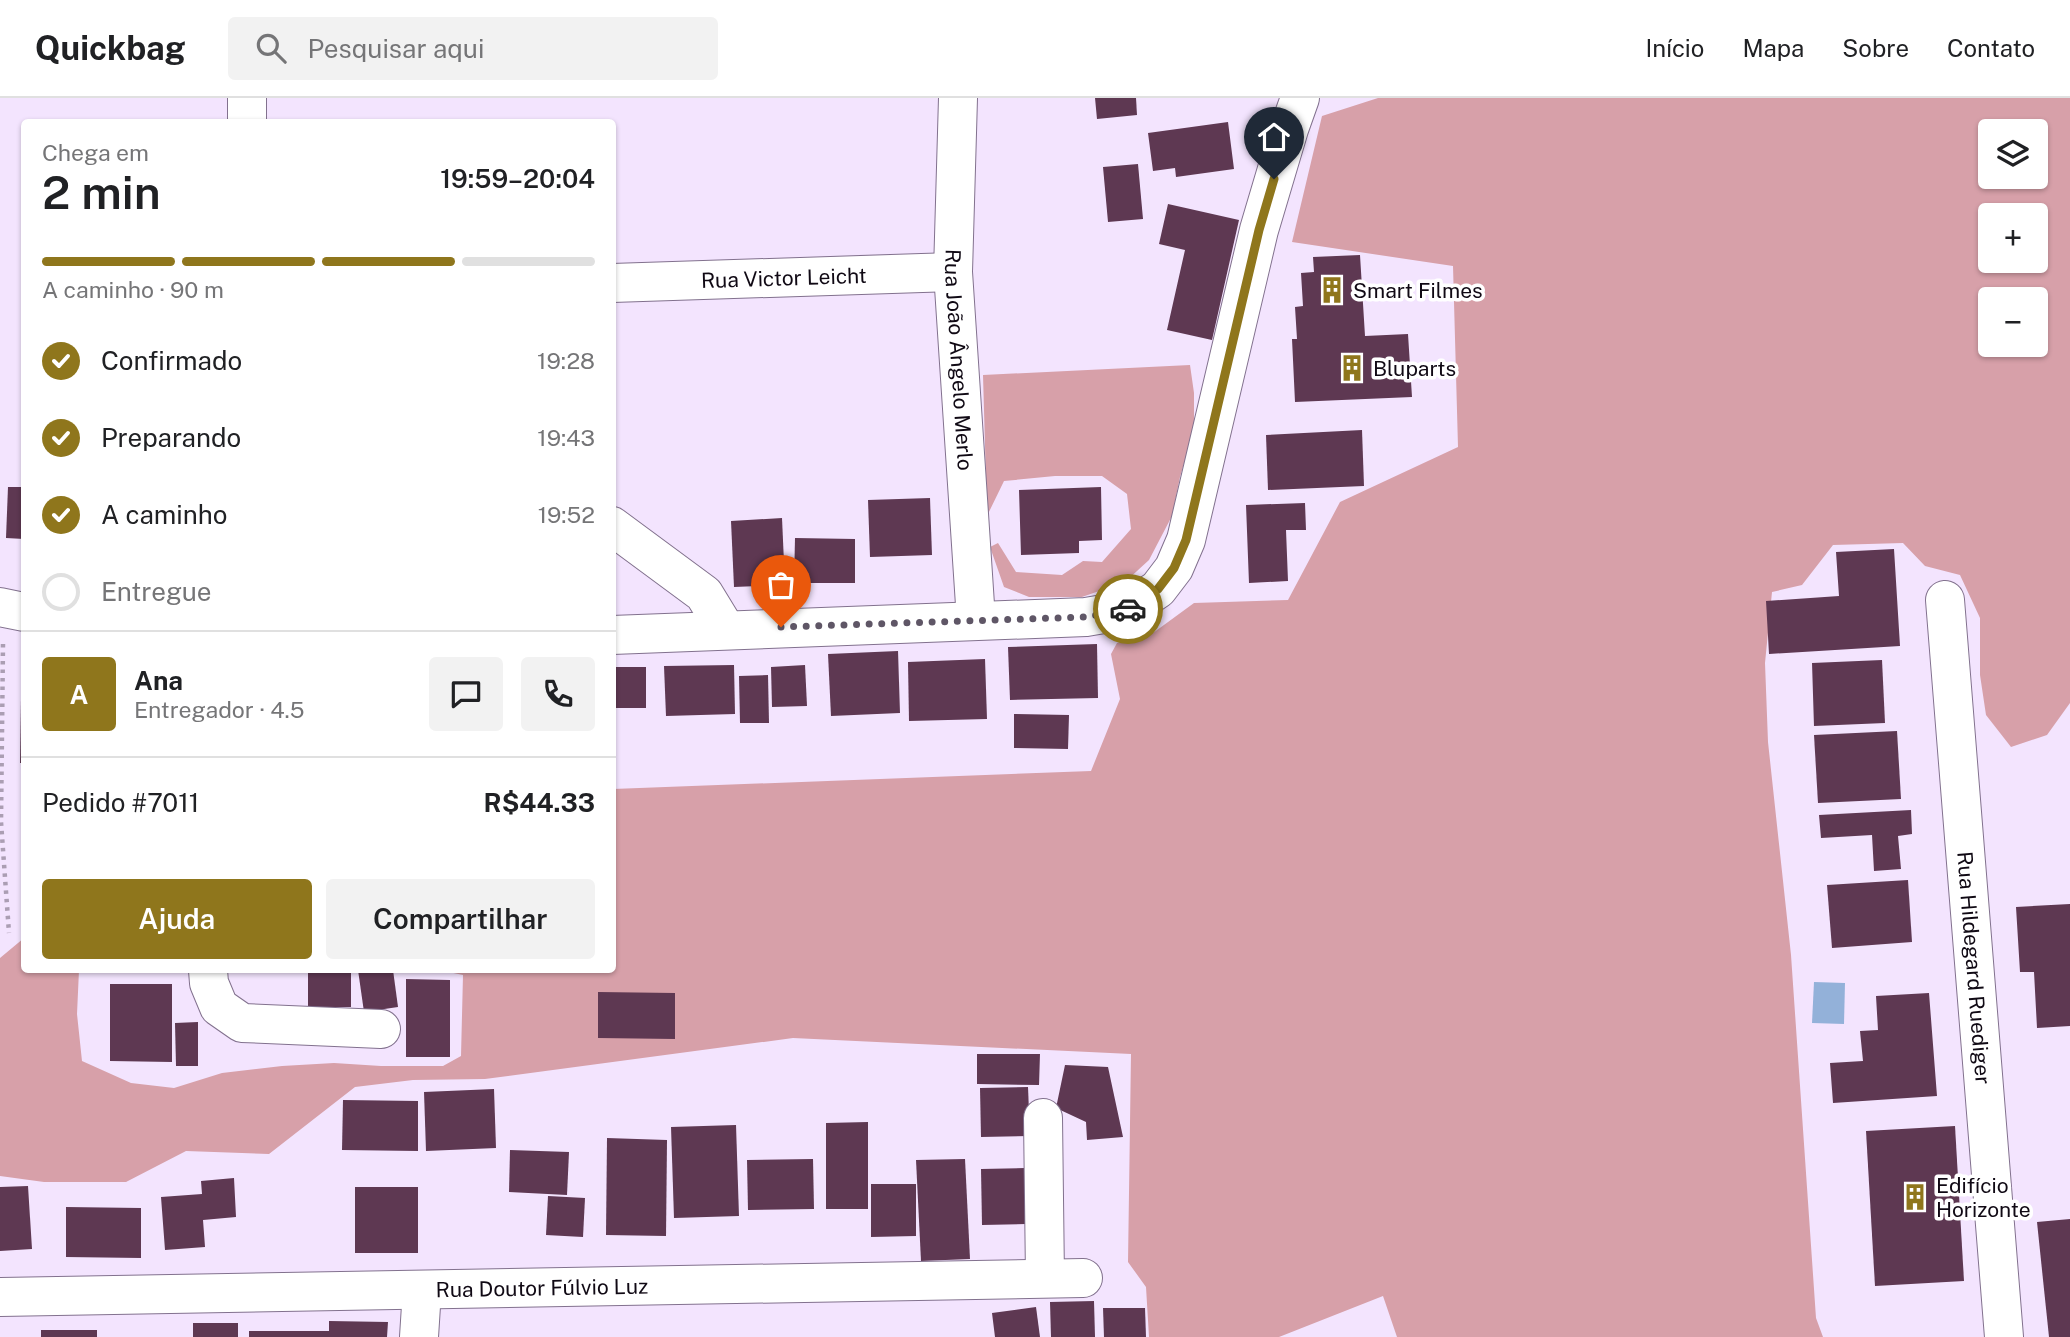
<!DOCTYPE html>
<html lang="pt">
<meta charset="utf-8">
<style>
body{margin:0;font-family:"Public Sans",sans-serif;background:#f2f2f2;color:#202124;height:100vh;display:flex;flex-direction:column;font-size:26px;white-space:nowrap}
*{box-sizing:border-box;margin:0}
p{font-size:23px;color:#757577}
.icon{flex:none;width:38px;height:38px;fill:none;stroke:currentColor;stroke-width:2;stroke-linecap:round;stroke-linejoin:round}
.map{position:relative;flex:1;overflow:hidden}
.drawer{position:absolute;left:21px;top:21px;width:595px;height:854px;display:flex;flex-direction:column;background:#fff;border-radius:7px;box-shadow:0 2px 5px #0004}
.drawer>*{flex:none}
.tools{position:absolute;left:1978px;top:21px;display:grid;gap:14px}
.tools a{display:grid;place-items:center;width:70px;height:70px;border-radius:7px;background:#fff;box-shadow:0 2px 5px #0004;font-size:35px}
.pin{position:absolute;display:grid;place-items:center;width:60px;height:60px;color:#fff;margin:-72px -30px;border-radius:50% 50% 50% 0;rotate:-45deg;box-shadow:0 0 7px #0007}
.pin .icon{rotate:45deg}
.courier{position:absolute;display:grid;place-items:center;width:70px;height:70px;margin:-35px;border:5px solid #8f761c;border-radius:50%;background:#fff;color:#222;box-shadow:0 2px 9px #0007}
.headline em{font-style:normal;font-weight:600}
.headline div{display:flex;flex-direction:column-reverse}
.headline{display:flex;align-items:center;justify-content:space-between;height:119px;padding:0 21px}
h1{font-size:46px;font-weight:600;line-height:52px}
.bar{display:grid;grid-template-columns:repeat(4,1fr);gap:10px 7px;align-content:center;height:84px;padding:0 21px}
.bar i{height:9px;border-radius:5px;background:#e0e0e0}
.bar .on{background:#8f761c}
.bar p{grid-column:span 4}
.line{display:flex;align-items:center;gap:18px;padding:0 21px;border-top:2px solid #e0e0e0}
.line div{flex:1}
.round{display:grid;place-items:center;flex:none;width:74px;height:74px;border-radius:7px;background:#f2f2f2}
ol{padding:0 21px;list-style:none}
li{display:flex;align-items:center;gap:21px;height:77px}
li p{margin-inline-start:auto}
li .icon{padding:7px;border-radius:50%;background:#8f761c;color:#fff;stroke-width:4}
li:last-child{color:#757577}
li i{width:38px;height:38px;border:4px solid #e0e0e0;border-radius:50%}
.button{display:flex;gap:14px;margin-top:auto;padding:14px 21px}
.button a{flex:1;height:80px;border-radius:7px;background:#8f761c;color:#fff;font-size:28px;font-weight:600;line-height:80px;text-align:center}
.button a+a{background:#f2f2f2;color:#202124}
header{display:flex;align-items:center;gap:42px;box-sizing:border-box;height:98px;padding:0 35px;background:#fff;border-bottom:2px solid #e0e0e0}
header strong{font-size:33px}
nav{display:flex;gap:38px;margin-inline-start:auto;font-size:24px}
.search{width:490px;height:63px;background:#f2f2f2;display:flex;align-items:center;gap:18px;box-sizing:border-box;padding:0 24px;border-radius:7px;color:#757577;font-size:26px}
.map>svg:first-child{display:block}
.forest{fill:#d7a0a9;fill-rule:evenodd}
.water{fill:#93b1d9}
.building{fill:#5e3852}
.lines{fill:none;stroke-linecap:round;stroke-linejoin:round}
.minor-casing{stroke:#82718e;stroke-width:40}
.path{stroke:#ab9eb3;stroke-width:4.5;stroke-dasharray:3.5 5;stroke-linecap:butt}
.minor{stroke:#fff;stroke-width:38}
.done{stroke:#5f5666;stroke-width:7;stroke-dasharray:0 12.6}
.route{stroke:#8f761c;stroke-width:9}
.labels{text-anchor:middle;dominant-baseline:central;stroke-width:7;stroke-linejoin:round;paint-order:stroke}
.street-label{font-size:21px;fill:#100914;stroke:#fff}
.poi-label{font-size:21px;fill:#100914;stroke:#fff;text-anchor:start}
</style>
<header>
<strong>Quickbag</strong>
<div class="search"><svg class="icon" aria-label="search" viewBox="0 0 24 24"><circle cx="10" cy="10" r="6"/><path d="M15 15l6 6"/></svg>Pesquisar aqui</div>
<nav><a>Início</a><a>Mapa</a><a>Sobre</a><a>Contato</a></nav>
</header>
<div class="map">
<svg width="2070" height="1239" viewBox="0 0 2070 1239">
<rect width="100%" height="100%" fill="#f3e4fe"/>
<!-- forest -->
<g class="forest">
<path d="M1378,0H2070V605L2047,637L2011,649L1986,617L1980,577V520L1960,477L1925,468L1903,445L1833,447L1802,487L1772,494L1765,565L1768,644L1791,857L1816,1220L1823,1239H1397L1383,1198L1279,1239H1149L1146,1189L1128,1164L1131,956L793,940L485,981L413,982L355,989L269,1056L186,1053L126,1084H44L0,1078V860L24,840V872H79L77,916L82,963L131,985L174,990L222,975L282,968L334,965L381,968H443L461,958L463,877L439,872H612L613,691L1091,673L1120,601L1111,556L1117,545L1153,535L1194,505L1288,502L1340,404L1458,349L1453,168L1292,144L1322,18ZM1990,33H2035V79H1990ZM1990,117H2035V163H1990ZM1990,201H2035V247H1990Z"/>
<path d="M1190,267L1194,295V331L1180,379L1172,418L1149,462L1125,484L1082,499H1029L1004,489L990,449L998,445L1016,474L1062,477L1083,463L1102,464L1131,431L1127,396L1102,378H1055L1004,383L987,418L983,277Z"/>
</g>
<!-- water -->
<path class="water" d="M1814,884L1845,885L1844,926L1812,925Z"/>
<!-- building -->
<g class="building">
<path d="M1095,0H1136L1137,17L1097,21Z"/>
<path d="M1228,24L1234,71L1176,79L1175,70L1153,73L1148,35Z"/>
<path d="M1138,66L1143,121L1108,124L1103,69Z"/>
<path d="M1168,106L1239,122L1212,242L1167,232L1185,152L1159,146Z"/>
<path d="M1360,157L1365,238L1408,236L1412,299L1295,304L1292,241H1297L1295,209L1303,208L1301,175L1314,174L1313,159Z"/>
<path d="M1362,332L1364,388L1268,392L1266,337Z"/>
<path d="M8,389H24V441L6,440Z"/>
<path d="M1101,389L1102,442L1079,443V455L1021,457L1019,392Z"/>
<path d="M930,400L932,457L870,459L868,402Z"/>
<path d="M1305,405L1306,432H1286L1288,483L1249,485L1246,407Z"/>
<path d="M782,420L785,487L734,489L731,423Z"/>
<path d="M795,440L855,441V485H794Z"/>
<path d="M1894,451L1900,548L1769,556L1766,503L1839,498L1836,454Z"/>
<path d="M1097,546L1098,600L1010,602L1008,549Z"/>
<path d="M898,553L900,615L831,618L828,556Z"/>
<path d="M985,561L987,621L909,623L908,564Z"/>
<path d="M1882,562L1885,625L1814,628L1812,565Z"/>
<path d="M734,567L735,616L666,618L664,568Z"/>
<path d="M805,567L807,608L772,609L771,569Z"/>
<rect x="612" y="569" width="34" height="41"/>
<path d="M768,577L769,625H740L739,578Z"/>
<path d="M21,601H24V665H20Z"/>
<path d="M1014,616L1069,617L1068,651L1014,650Z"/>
<path d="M1897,633L1901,701L1818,705L1814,637Z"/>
<path d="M1911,712L1912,736L1898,738L1901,771L1874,773L1872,737L1821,740L1819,717Z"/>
<path d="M1908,782L1912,844L1832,850L1827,787Z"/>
<path d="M2070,806V928L2037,930L2034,874H2020L2016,809Z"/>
<rect x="308" y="872" width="43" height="37"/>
<path d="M358,872H393L398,909L364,914Z"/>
<path d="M406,881L450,882V959H406Z"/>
<path d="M110,886H172V964L110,963Z"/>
<path d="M598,894L675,895V941L598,940Z"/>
<path d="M1929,895L1937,998L1833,1005L1830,965L1863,963L1860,933L1878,932L1876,898Z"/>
<path d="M198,924V968H176L175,925Z"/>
<path d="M977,956H1040L1039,987L977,986Z"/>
<path d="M1065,967L1108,969L1123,1039L1087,1042L1086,1024L1056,1010Z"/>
<path d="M1028,989L1030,1038L981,1039L980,990Z"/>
<path d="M494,991L496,1050L426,1053L424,994Z"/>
<path d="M343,1002L418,1003V1053L342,1052Z"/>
<path d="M868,1024V1111H826V1025Z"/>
<path d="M736,1027L739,1118L674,1120L671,1029Z"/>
<path d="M1955,1028L1964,1183L1875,1188L1866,1033Z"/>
<path d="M607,1040L667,1042L666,1138L606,1137Z"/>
<path d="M510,1052L569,1054L567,1097L509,1094Z"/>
<path d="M813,1061L814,1111L748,1112L747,1062Z"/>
<path d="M965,1061L970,1161L921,1163L916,1062Z"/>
<path d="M1025,1070L1026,1126L982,1127L981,1071Z"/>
<path d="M234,1080L236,1119L203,1122L205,1149L165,1152L161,1099L202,1096L201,1083Z"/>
<path d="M871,1086H916V1138L871,1139Z"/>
<path d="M28,1088L32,1151L0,1153V1089Z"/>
<rect x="355" y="1089" width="63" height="66"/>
<path d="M548,1098L585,1100L583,1139L546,1137Z"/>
<path d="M66,1109L141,1110V1160L66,1159Z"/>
<path d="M2070,1121V1239H2049L2037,1124Z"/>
<path d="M1094,1203L1095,1239H1051L1050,1204Z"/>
<path d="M1036,1209L1040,1239H995L992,1215Z"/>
<path d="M1103,1210H1145L1146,1239H1104Z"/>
<path d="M329,1223L388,1224L387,1239H249V1233H329Z"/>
<rect x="193" y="1225" width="45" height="14"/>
<rect x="41" y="1232" width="56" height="7"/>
</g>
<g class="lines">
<defs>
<g id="minor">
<path d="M247,0V24"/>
<path id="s1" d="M958,0L953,174L976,522"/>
<path id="s2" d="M612,185L953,174"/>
<path d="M612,428L704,496L726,532"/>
<path id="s3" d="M1945,502L2004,1239"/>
<path d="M0,509L24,514"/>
<path d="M612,537L1086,519L1127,512L1158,491L1174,470L1186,442L1259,132L1289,31L1300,0"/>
<path d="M208,872L209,885L219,909L242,925L381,931"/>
<path d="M1043,1020L1045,1180"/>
<path id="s4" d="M0,1199L1083,1180"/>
<path d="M419,1239L422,1192"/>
</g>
</defs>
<!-- minor casing -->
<use href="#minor" class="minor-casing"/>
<!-- path -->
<path class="path" d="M3,546L1,724L9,835"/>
<!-- minor -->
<use href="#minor" class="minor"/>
</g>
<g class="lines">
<!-- done -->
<path class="done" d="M781,529L1086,519L1128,511"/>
<!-- route -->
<path class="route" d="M1128,511L1158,491L1174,470L1186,442L1259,132L1274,81"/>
</g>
<!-- icons -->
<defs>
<symbol id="building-bare" viewBox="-9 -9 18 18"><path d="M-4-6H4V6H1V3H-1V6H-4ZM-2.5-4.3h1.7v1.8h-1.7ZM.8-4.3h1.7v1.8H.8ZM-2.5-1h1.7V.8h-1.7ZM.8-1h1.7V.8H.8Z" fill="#8f761c" stroke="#fff" stroke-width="2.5" paint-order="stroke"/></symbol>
</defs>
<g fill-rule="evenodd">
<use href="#building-bare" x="1313" y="173" width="38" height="38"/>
<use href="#building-bare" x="1333" y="251" width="38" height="38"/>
<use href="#building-bare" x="1896" y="1080" width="38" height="38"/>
</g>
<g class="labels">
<!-- street labels -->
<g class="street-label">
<text stroke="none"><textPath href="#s2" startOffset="172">Rua Victor Leicht</textPath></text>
<text stroke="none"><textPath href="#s1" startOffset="262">Rua João Ângelo Merlo</textPath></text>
<text stroke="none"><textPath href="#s3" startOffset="369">Rua Hildegard Ruediger</textPath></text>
<text stroke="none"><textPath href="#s4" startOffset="542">Rua Doutor Fúlvio Luz</textPath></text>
</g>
<!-- poi labels -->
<g class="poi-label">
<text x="1353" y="192">Smart Filmes</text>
<text x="1373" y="270">Bluparts</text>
<text x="1936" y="1087">Edifício<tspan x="1936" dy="24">Horizonte</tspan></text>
</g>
</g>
</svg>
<div class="tools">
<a><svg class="icon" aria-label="layers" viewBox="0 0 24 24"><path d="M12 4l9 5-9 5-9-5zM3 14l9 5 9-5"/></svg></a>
<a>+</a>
<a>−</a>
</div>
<div class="pin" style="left:781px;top:529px;background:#ea580c"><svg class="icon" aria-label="bag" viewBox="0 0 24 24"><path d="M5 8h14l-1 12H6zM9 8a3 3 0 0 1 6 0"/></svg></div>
<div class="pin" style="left:1274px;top:81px;background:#1f2937"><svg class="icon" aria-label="home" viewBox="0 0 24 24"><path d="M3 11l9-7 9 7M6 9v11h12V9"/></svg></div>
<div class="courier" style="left:1128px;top:511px"><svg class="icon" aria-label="car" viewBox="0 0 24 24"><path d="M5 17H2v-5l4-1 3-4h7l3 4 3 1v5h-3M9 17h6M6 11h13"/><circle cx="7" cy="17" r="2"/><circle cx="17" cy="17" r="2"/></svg></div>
<section class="drawer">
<div class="headline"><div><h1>2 min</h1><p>Chega em</p></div><em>19:59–20:04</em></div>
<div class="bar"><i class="on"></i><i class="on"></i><i class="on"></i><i></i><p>A caminho · 90 m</p></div>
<ol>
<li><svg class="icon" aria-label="check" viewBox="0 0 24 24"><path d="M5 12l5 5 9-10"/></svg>Confirmado<p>19:28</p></li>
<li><svg class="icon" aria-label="check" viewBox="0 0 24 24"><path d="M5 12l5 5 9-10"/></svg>Preparando<p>19:43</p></li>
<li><svg class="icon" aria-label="check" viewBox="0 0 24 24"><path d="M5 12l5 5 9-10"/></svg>A caminho<p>19:52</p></li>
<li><i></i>Entregue</li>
</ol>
<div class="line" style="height:126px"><b class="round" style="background:#8f761c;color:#fff">A</b><div><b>Ana</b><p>Entregador · 4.5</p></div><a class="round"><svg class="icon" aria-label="chat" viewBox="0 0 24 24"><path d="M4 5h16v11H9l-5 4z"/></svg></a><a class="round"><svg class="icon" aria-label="phone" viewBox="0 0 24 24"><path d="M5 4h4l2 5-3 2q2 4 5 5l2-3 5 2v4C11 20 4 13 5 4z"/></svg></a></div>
<div class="line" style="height:91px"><div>Pedido #7011</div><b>R$44.33</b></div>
<div class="button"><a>Ajuda</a><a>Compartilhar</a></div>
</section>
</div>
